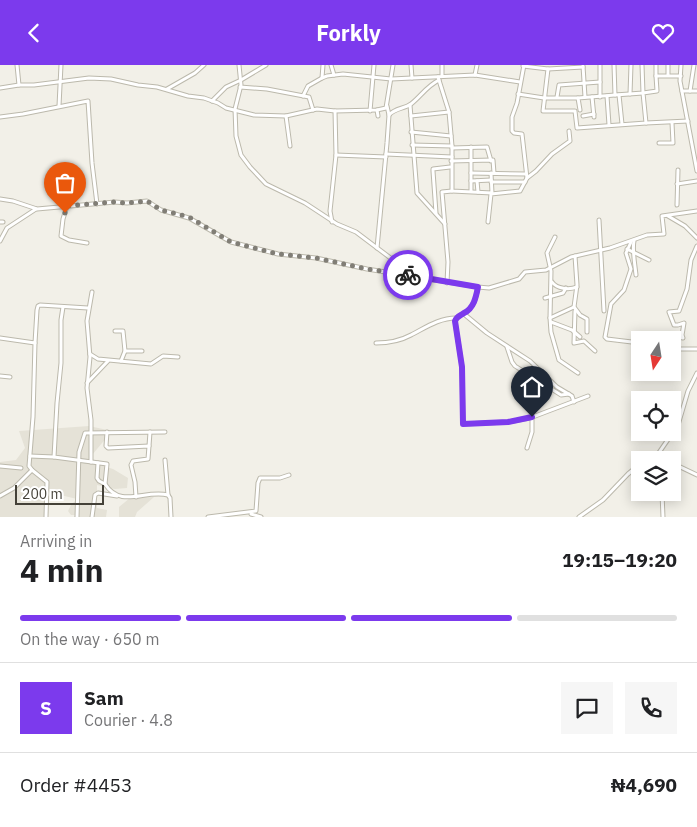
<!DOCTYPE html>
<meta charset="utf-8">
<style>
body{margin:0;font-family:"IBM Plex Sans",sans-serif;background:#f6f6f6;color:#202124;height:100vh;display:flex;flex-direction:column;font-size:19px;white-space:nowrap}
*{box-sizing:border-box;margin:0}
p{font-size:16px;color:#757577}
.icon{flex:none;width:28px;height:28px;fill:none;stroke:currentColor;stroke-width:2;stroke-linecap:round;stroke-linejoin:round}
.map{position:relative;height:452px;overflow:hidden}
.panel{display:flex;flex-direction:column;background:#fff;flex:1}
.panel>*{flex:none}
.needle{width:32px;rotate:192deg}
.buttons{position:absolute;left:631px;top:266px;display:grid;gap:10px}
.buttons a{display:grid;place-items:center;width:50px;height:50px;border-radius:0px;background:#fff;box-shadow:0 2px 12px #0003;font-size:25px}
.scale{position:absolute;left:15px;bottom:12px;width:89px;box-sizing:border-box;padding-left:5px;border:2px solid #444138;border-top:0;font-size:14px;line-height:18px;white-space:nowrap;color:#444138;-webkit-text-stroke:4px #fff;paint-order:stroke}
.pin{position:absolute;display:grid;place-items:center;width:42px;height:42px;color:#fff;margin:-51px -21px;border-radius:50% 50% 50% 0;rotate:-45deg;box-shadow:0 0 5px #0007}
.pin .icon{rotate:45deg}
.courier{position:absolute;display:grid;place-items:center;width:50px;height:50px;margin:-25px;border:4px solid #7c3aed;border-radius:50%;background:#fff;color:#222;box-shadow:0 1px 6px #0007}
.overview em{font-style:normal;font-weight:700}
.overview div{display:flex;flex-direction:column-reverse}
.overview{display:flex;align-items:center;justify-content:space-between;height:85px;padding:0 20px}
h1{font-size:32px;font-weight:700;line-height:38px}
.bar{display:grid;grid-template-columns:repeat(4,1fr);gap:8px 5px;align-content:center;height:60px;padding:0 20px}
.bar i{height:6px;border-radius:4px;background:#e0e0e0}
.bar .on{background:#7c3aed}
.bar p{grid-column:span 4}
.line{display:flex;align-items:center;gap:12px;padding:0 20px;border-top:1px solid #e0e0e0}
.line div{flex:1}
.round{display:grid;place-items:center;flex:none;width:52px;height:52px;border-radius:0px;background:#f6f6f6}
header{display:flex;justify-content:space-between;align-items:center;height:65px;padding:0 20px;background:#7c3aed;color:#fff;font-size:22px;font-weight:700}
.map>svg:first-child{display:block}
.residential{fill:#e5e2d7}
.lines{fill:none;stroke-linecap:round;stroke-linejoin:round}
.minor-casing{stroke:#bcb9ac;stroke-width:5}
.minor{stroke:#fff;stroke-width:3}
.done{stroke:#817e76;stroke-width:5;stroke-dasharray:0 9}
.route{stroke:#7c3aed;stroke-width:6}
</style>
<header><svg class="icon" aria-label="back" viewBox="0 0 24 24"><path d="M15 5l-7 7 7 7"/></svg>Forkly<svg class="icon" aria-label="heart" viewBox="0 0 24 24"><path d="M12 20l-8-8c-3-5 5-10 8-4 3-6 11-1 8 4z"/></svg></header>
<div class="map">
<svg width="697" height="452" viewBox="0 0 697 452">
<rect width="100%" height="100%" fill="#f2f0e8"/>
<!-- residential -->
<g class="residential">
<path d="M89,361L112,366L87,396L113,404L128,413L127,423L115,424L97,420V443L107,445L106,452H74L75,450H71L68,446L71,440L77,434L48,427L47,452H0V397L16,395L25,383L19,366Z"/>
<path d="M154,432L137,447L135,452H119V442L130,433Z"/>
</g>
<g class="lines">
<defs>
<g id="minor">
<path d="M17,0L19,20"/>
<path d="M239,0L241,20L235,44L236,71L241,90L250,102L266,119L305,138L337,159L356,167L413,210"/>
<path d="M331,0L334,10"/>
<path d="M411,0L412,13"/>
<path d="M524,0L517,38L512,52V66L514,68L522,69L527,113"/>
<path d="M614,0L615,30L643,28L642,0"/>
<path d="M656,0V11"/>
<path d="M681,0L680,16L697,106"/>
<path d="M523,1L548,4L583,2"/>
<path d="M583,1L585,32"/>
<path d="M548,4L543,46H575L577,63L646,58L643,28L657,26L656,11H681"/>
<path d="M442,10V0"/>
<path d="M475,10L477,0"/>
<path d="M668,10V0"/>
<path d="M438,12L449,47L452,81V126L492,128L491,108"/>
<path d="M322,13L323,0"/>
<path d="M240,22L267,24L309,32L313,45"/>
<path d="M0,23L19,20H34L89,13L111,14L138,20L157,22L188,31L204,33L218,38L226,43L254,50L286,51L317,44L335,46L377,45L386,43L393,0"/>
<path d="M167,24L195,8L204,0"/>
<path d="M682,26H690L694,0"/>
<path d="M690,26H697"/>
<path d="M518,29L544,33H578"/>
<path d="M630,29L631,0"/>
<path d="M619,30L622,59"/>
<path d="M303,31L308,21L322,13L327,11L343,9L391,14L475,10L520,17"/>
<path d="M607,31L609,60"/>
<path d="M557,32L559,20L600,17"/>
<path d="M592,32L594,52"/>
<path d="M600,32V0"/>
<path d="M212,36L226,22L241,15L266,0"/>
<path d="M410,40L417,128L445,159"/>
<path d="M59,41L61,0"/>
<path d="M377,45L378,51"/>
<path d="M580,45L578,33L615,30"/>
<path d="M370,46L374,0"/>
<path d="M389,50C395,43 404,44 411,39C421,31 427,21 439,15"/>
<path d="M286,51L290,81"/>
<path d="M411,51L449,47"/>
<path d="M583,51L594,49"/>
<path d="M0,52L23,49L88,36L92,98L97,139"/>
<path d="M646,58L688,56"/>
<path d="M411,67L451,71"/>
<path d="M659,78H673L672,58"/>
<path d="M412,80L452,81"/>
<path d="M471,82V126"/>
<path d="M452,83L487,82L491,96"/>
<path d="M386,89L452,92"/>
<path d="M336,90L386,92"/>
<path d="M451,96L493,95L494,108"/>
<path d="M471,108L526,109"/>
<path d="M471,116L491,115"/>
<path d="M477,116L478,127"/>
<path d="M491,117H525"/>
<path d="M677,119L697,116"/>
<path d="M0,134L13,136L37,144L115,137L127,138L147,136L161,145L189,153L231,177L278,189L316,193L367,204L478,222L489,223L519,214L525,207L546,205L571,192L610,183L647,170L664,169L662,151L697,146"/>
<path d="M677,140L678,105"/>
<path d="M67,141L63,154L61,171L69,175L87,178"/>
<path d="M436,148L433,106V104L450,102"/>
<path d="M668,151L685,161L697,173"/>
<path d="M599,155L604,246"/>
<path d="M0,157H3"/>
<path d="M332,157L330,146L336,90L335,46"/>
<path d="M488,157L491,129L520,126L527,113L536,106L552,89L570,76L569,66"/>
<path d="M555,172L547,188L551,206L550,253L551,267L559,295L578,308"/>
<path d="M0,176L7,163L36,144"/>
<path d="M634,176C632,185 635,200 636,210"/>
<path d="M631,177L626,188L631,204L624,225L611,239L605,272L607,274L640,278"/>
<path d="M377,183L387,78L389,50L387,41"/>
<path d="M627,184L649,195"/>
<path d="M575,191L577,220L574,242L580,250L587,254V267"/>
<path d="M552,217C557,224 569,225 577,222"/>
<path d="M447,218L448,197L442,127L452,126"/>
<path d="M478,222C476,232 474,243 464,248C460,251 457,251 455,256L462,302L463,359L508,357L530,353L588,331"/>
<path d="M545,233L563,228L566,223"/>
<path d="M63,242L61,255V298L57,338L54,392L107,399L105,419C121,444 145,424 168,430L170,433L171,452"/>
<path d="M575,246L574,278L584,276L595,286"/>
<path d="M464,249L487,268L530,296L557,322L572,331L574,337"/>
<path d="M550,253L574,242"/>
<path d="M551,257L572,265L580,272"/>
<path d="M115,266H123L125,286L121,296"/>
<path d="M0,273L35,278L37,245L38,241L40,240L88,243"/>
<path d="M658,275L673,271L683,273L682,270L684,258L678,260H674L669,247L679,246L687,224L691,195L697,181"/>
<path d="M35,278L33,352L29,401L32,405L47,417L46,452"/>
<path d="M376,278C389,278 400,276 411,270C425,263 439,253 456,253"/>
<path d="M507,282L512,297L515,301L561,330L569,329"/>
<path d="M672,284H697"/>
<path d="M125,286H142"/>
<path d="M90,289L98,294L151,299L163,291L178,292"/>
<path d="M0,311L10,312"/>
<path d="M87,318L108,296"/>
<path d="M107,367L106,381L108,383L149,381L148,394L133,396L131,400L135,417L136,432"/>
<path d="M149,381L150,367"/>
<path d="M527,383L532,367V352"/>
<path d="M658,389L678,360L688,326L697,308"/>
<path d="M30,391L54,392"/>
<path d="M165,395L168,430"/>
<path d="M646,395L656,389L668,395"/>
<path d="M91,397V355L87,323L90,292L87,256L92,227"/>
<path d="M98,398L97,413L99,416L105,419"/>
<path d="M672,398L697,410"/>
<path d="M0,401L21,403"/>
<path d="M662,428L663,452"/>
<path d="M0,431L14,423L32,405"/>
<path d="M251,449L261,452"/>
<path d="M77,452L79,387L85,368L165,367"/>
<path d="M92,452L95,430L98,428L117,431"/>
<path d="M208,452L256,446L258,418L260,413H280L289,410"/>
<path d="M579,452L603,435L628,409L640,399"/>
</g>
</defs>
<!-- minor casing -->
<use href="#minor" class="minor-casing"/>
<!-- minor -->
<use href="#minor" class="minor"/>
</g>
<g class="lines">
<!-- done -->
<path class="done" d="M65,148L67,141L115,137L127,138L147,136L161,145L189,152L231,177L278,189L316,193L367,204L408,210"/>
<!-- route -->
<path class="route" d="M408,210L478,222C476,232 474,243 464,248C460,251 457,251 455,256L462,302L463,359L508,357L532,352"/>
</g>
</svg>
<div class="buttons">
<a><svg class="needle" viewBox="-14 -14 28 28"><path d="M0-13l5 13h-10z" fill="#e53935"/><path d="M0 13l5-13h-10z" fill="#757577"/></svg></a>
<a><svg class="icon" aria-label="locate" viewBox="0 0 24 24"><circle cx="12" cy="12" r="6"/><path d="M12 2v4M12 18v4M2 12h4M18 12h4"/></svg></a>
<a><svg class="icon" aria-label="layers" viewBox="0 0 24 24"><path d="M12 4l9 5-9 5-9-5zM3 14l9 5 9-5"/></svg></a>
</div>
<div class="scale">200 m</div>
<div class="pin" style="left:65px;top:148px;background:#ea580c"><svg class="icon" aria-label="bag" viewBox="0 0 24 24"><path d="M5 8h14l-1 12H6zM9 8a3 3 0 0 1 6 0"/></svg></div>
<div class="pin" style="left:532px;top:352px;background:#1f2937"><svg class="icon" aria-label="home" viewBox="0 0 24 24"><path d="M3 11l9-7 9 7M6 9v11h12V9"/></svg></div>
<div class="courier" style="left:408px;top:210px"><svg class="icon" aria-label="bike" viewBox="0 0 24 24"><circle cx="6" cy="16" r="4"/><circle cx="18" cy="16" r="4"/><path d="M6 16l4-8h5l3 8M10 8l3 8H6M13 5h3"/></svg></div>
</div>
<section class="panel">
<div class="overview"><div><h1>4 min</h1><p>Arriving in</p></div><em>19:15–19:20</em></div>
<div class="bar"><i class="on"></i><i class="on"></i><i class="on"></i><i></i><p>On the way · 650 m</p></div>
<div class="line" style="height:90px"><b class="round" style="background:#7c3aed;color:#fff">S</b><div><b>Sam</b><p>Courier · 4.8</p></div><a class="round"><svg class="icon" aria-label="chat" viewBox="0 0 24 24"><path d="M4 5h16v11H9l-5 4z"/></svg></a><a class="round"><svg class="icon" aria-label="phone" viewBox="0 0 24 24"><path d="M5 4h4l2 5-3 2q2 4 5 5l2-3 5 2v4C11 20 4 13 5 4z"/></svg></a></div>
<div class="line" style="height:65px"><div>Order #4453</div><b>₦4,690</b></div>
</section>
